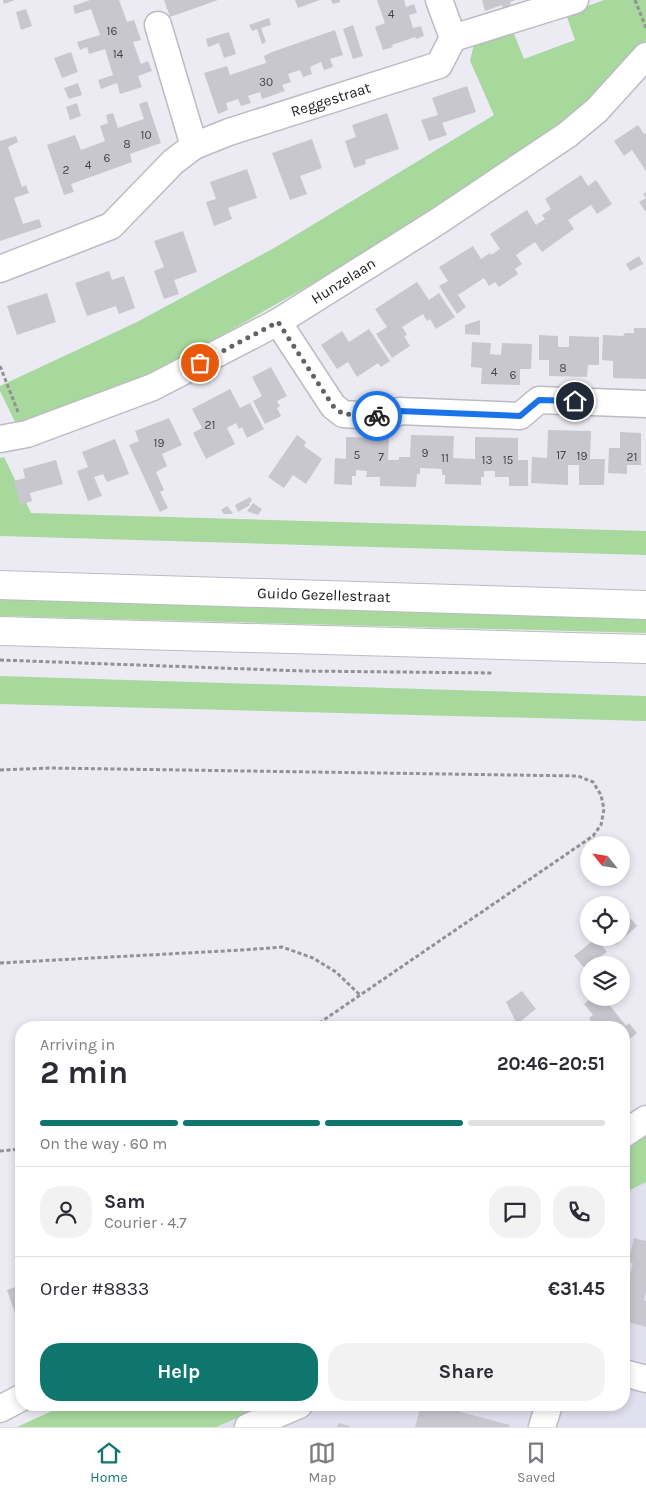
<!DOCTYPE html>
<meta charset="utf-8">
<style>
body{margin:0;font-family:Karla,sans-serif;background:#f2f2f3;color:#2b2b33;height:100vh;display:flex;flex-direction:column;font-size:19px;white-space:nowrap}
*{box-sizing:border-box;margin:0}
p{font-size:16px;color:#7c7c81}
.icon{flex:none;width:28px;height:28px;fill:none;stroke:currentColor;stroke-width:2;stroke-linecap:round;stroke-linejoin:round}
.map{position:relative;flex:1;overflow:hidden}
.panel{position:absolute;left:15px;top:1021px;width:615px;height:390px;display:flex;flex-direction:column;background:#fff;border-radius:20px;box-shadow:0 2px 8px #0003}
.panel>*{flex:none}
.needle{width:32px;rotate:300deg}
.tools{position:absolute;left:580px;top:836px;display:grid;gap:10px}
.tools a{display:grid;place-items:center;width:50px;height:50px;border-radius:50%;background:#fff;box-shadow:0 2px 8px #0003;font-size:25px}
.pin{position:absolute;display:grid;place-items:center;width:42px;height:42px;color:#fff;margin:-21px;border:2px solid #fff;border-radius:50%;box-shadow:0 1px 5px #0007}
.courier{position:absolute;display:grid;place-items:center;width:50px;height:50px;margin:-25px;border:4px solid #1a73e8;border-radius:50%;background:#fff;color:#222;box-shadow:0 1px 6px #0007}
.head em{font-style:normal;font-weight:700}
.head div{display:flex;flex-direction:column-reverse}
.head{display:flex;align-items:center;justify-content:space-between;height:85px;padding:0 25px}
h1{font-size:32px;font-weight:700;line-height:38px}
.bar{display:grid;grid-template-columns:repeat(4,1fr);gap:8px 5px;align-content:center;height:60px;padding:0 25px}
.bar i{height:6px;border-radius:4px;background:#e1e1e2}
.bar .selected{background:#0f766e}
.bar p{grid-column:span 4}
.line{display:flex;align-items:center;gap:12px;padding:0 25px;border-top:1px solid #e1e1e2}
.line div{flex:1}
.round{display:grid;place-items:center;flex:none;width:52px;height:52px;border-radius:20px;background:#f2f2f3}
.cta{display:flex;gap:10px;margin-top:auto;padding:10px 25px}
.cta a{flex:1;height:58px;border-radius:20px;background:#0f766e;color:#fff;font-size:20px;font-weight:700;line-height:58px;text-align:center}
.cta a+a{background:#f2f2f3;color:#2b2b33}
.menu{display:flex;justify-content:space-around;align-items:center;height:70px;border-top:1px solid #e1e1e2;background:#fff;font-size:14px;color:#7c7c81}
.menu a{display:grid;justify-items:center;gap:2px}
.menu .selected{color:#0f766e}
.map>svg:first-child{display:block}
.built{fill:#e1e0ef}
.green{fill:#a7d89c}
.building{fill:#c8c7cf}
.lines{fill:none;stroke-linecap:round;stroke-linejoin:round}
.street-casing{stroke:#bcbbc2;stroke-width:29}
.secondary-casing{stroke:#bcbbc2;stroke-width:30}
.path{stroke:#929196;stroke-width:3;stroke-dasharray:4 2.5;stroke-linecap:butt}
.street{stroke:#fff;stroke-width:26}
.secondary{stroke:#fff;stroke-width:28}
.done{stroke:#636267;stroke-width:5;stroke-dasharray:0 9}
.route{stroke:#1a73e8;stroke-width:6}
.labels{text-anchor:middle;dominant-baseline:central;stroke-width:4;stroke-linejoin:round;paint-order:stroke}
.number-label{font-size:12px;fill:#454448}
.street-label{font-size:15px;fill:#19191b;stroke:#f9f9ff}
</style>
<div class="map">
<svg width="646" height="1427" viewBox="0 0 646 1427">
<rect width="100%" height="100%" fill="#ecebf3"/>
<!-- built -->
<path class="built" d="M646,1175V1427H121L167,1405H624V1186Z"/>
<!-- green -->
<g class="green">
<path d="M604,0H646V40L616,79L574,122L377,247L176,361L108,393L17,426L0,391V386L137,322L276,247L494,115L470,61L474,44L514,34L524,59L575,40L566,14Z"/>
<path d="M4,457L31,513L646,531V555L0,536V458Z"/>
<path d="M0,595L646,615V633L0,616Z"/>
<path d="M0,676L646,696V721L0,704Z"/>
<path d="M646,1135V1182L624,1193V1152Z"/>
<path d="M65,1405H268L216,1427H17Z"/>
</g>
<!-- building -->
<g class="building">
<path d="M3,0H15L4,4Z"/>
<path d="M90,0H119L127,22L134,20L141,40L133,42L141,64L148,61L152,71L138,76L142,87L120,94L117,83L101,89L98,80L113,75L105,49L89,54L87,47L80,50L77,42L100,35L91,9L75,14L73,6Z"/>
<path d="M164,0H218L170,17Z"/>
<path d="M295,0H320L298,8Z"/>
<path d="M331,0H340V2L333,4Z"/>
<path d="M377,0H404L406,7L414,4L417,13L409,15L413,28L421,26L424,36L416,39L415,37L392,45L393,47L383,50L375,27L385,23Z"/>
<path d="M482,0H516L510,2L512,8L504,11L502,5L485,11Z"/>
<path d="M26,9L32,26L21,30L16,12Z"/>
<path d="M269,18L271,25L261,28L266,42L262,44L257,29L252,31L249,25Z"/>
<path d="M353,25L363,56L353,59L343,29Z"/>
<path d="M335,30L343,55L330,59L333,67L324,70L321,62L310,67L312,74L303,77L300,70L288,74L291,82L282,85L285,91L262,99L260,92L248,96L251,103L241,106L238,99L226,103L228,110L218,114L204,73L227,66L230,75L266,63L264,56L272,52Z"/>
<path d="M229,32L236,54L224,58L219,43L208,47L206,39Z"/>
<path d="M71,52L78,72L62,78L54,58Z"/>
<path d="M78,83L82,95L69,99L64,88Z"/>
<path d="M467,86L476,112L442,123L447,135L429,141L421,120L438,115L432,98Z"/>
<path d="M147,101L161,143L130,154L132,162L71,184L74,192L64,195L47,145L75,135L81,150L105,141L100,126L108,123L106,115L113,113L118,128L132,123L144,119L139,104Z"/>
<path d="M77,103L81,116L70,120L66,107Z"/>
<path d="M387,113L399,149L365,160L366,164L354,168L345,141L356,137L352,125Z"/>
<path d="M638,125L644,134L646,133V171L632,150L624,156L614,141Z"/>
<path d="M16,136L18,142L8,147L22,187L26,185L29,193L14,198L23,224L39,219L42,227L0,241V141Z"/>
<path d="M312,139L322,168L300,176L307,194L290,200L272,153Z"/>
<path d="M247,169L257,198L228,208L232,219L214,226L206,202L216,199L210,182Z"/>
<path d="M581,175L588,186L596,180L612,204L597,214L591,205L568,220L574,229L542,252L535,242L516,255L522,264L515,269L518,274L499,287L495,282L489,286L484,278L458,295L466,307L457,314L439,286L448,281L439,267L473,246L481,259L490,253L491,255L500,249L490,234L527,210L536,225L545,219L542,215L551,209L545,199Z"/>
<path d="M646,192V211H645L639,202L646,198L643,194Z"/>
<path d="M183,231L197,272L174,280L179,294L164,299L154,271L164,267L154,241Z"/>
<path d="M639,256L643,264L630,271L626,264Z"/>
<path d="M109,271L112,280L124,276L135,308L119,314L116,306L87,316L75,283Z"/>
<path d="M417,282L429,300L439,293L455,317L436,329L430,319L427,321L423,314L402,327L407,335L404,336L410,346L392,358L376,334L387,327L375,309Z"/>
<path d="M47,293L56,322L17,335L7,306Z"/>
<path d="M480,320V335L465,334V325Z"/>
<path d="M634,328H646V379L613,378V361L602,360L603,335L623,336L625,333H634Z"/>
<path d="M369,329L390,361L381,367L378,363L357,377L348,362L337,369L321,345L342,331L349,342Z"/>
<path d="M539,335L558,336V347H569V336L599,337V365H588L587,377L549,376V360H539Z"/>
<path d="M472,342L491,343L490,354L501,355L502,343L532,344L531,369H520V385L481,384L482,368L471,367Z"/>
<path d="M271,367L287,396L277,401L280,406L277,408L281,416L265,424L253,401L262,396L252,377Z"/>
<path d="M230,389L240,408L250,403L264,429L247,438L242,427L239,429L236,423L227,428L235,444L206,459L193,433L202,428L192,409Z"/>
<path d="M169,418L182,445L162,454L167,466L156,472L164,490L160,492L168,508L160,512L129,445L139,441L135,431Z"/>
<path d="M548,430L591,431L590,459H605L604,485H579V465H568V485L531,483L532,457L547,458Z"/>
<path d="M620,432L641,433V465H627V474L608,473L609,448H620Z"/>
<path d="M297,435L306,442L304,446L322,459L306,484L293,475L284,488L268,477Z"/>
<path d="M411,435L454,436L453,458L475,459V437L518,438V460H528V486H509V477H495V471H484V477H481V485L445,484V475H442V469L420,468V474H417L416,487L380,486V477H366L367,471L356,470V476H352V485L334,484L335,458L346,459V437L389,438L388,460H399V457H410Z"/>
<path d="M115,439L129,474L107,482L103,474L94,477L102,496L88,501L77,471L88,467L82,452Z"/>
<path d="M56,460L63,484L30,493L32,501L20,505L14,481L25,478L23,469Z"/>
<path d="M250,497L252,501L249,503L250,505L238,512L235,505Z"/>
<path d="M253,503L262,509L258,515L247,511Z"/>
<path d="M227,506L233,513L230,514H224L221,510Z"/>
<path d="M621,907L637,926L616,945L609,938H621Z"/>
<path d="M596,938L607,952L600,957L606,965L611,962L618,965H589V973L574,956Z"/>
<path d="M522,991L536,1009L517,1024L506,1002Z"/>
<path d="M591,998H604L626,1026L629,1023L637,1033L624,1044V1028H596L589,1018L593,1015L584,1004Z"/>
<path d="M634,1238L646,1241V1291L644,1301H646V1327L624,1321V1295L633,1263L628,1262Z"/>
<path d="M21,1285V1321L18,1322L7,1290Z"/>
<path d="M421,1405H434L510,1425L509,1427H415Z"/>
<path d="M338,1423L350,1426V1427H337Z"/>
</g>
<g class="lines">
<defs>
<g id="street">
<path d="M439,0L453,38L575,0"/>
<path d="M158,25L194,146"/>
<path id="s1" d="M0,269L111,226L173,162L194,146L229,132L439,65L453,38"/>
<path d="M278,322L333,406L343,414L389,417L399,411L520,416L539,400L646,404"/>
<path id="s2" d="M0,439L27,434L153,387L278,322L437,222L567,135L597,110L646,56"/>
<path d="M624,1134L646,1119"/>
<path d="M624,1373L646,1379"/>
<path d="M0,1409L21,1398"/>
<path d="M248,1427L299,1405"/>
<path d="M542,1427L549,1405"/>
</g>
<g id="secondary">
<path id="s3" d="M0,585L646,605"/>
<path d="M0,631L646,649"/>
</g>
</defs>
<!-- street casing -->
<use href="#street" class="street-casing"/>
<!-- secondary casing -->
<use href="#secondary" class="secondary-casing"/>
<!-- path -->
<g class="path">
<path d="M635,0L646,28"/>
<path d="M0,366L18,412"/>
<path d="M0,660L303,671L493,673"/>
<path d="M0,770L49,768L578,776L593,782L601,795L604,809L601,825L593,836L312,1028"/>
<path d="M0,963L242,950L282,947L313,958L336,972L360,995"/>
<path d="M0,1151L21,1149"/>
</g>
<!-- street -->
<use href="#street" class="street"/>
<!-- secondary -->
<use href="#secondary" class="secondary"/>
</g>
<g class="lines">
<!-- done -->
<path class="done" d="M200,363L278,322L333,406L343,414L377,416"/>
<!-- route -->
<path class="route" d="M377,416L388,417L399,411L520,416L539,400L575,401"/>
</g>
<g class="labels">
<!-- number labels -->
<g class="number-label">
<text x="391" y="14">4</text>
<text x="112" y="31">16</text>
<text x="118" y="54">14</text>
<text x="266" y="82">30</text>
<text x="146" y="135">10</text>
<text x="127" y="144">8</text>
<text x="107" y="158">6</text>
<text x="88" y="165">4</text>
<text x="66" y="170">2</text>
<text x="563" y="368">8</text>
<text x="494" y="372">4</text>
<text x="513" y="375">6</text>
<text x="210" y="425">21</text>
<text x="159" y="443">19</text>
<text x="425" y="453">9</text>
<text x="357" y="455">5</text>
<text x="561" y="455">17</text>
<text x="582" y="456">19</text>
<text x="381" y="457">7</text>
<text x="632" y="457">21</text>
<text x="445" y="458">11</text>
<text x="487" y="460">13</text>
<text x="508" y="460">15</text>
</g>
<!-- street labels -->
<g class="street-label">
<text stroke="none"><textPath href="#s1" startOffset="379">Reggestraat</textPath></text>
<text stroke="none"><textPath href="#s2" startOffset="380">Hunzelaan</textPath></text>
<text stroke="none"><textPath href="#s3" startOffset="324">Guido Gezellestraat</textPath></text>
</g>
</g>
</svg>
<div class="tools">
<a><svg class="needle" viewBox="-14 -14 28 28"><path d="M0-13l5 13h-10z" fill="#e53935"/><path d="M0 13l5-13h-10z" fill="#7c7c81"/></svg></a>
<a><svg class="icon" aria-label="locate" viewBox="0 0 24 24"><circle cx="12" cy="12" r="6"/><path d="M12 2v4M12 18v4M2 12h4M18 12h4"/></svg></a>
<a><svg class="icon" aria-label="layers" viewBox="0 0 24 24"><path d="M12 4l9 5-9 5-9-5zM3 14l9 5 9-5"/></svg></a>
</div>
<div class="pin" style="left:200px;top:363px;background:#ea580c"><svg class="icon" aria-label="bag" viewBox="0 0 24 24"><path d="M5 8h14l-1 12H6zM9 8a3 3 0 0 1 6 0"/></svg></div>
<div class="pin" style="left:575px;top:401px;background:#1f2937"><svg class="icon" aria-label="home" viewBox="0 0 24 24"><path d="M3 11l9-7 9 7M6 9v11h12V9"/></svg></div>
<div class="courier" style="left:377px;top:416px"><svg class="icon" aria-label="bike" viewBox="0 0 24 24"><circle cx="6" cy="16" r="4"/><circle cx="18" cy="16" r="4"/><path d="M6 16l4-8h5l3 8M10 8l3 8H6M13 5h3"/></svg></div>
<section class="panel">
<div class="head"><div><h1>2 min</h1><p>Arriving in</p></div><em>20:46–20:51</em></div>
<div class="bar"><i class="selected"></i><i class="selected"></i><i class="selected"></i><i></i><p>On the way · 60 m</p></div>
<div class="line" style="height:90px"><a class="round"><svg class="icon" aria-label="person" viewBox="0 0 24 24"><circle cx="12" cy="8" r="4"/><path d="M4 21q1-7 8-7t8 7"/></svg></a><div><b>Sam</b><p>Courier · 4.7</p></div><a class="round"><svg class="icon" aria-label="chat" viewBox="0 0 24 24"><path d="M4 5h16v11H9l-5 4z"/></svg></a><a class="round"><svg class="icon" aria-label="phone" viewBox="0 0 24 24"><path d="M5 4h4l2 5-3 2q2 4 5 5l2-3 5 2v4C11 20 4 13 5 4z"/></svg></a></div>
<div class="line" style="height:65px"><div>Order #8833</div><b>€31.45</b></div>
<div class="cta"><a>Help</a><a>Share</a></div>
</section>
</div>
<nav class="menu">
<a class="selected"><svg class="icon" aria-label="home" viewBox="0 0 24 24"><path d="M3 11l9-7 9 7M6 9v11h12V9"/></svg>Home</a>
<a><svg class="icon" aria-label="map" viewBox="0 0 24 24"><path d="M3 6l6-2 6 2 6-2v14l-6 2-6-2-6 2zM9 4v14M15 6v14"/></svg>Map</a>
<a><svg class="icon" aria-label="saved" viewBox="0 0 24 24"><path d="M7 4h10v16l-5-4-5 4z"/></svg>Saved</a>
</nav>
